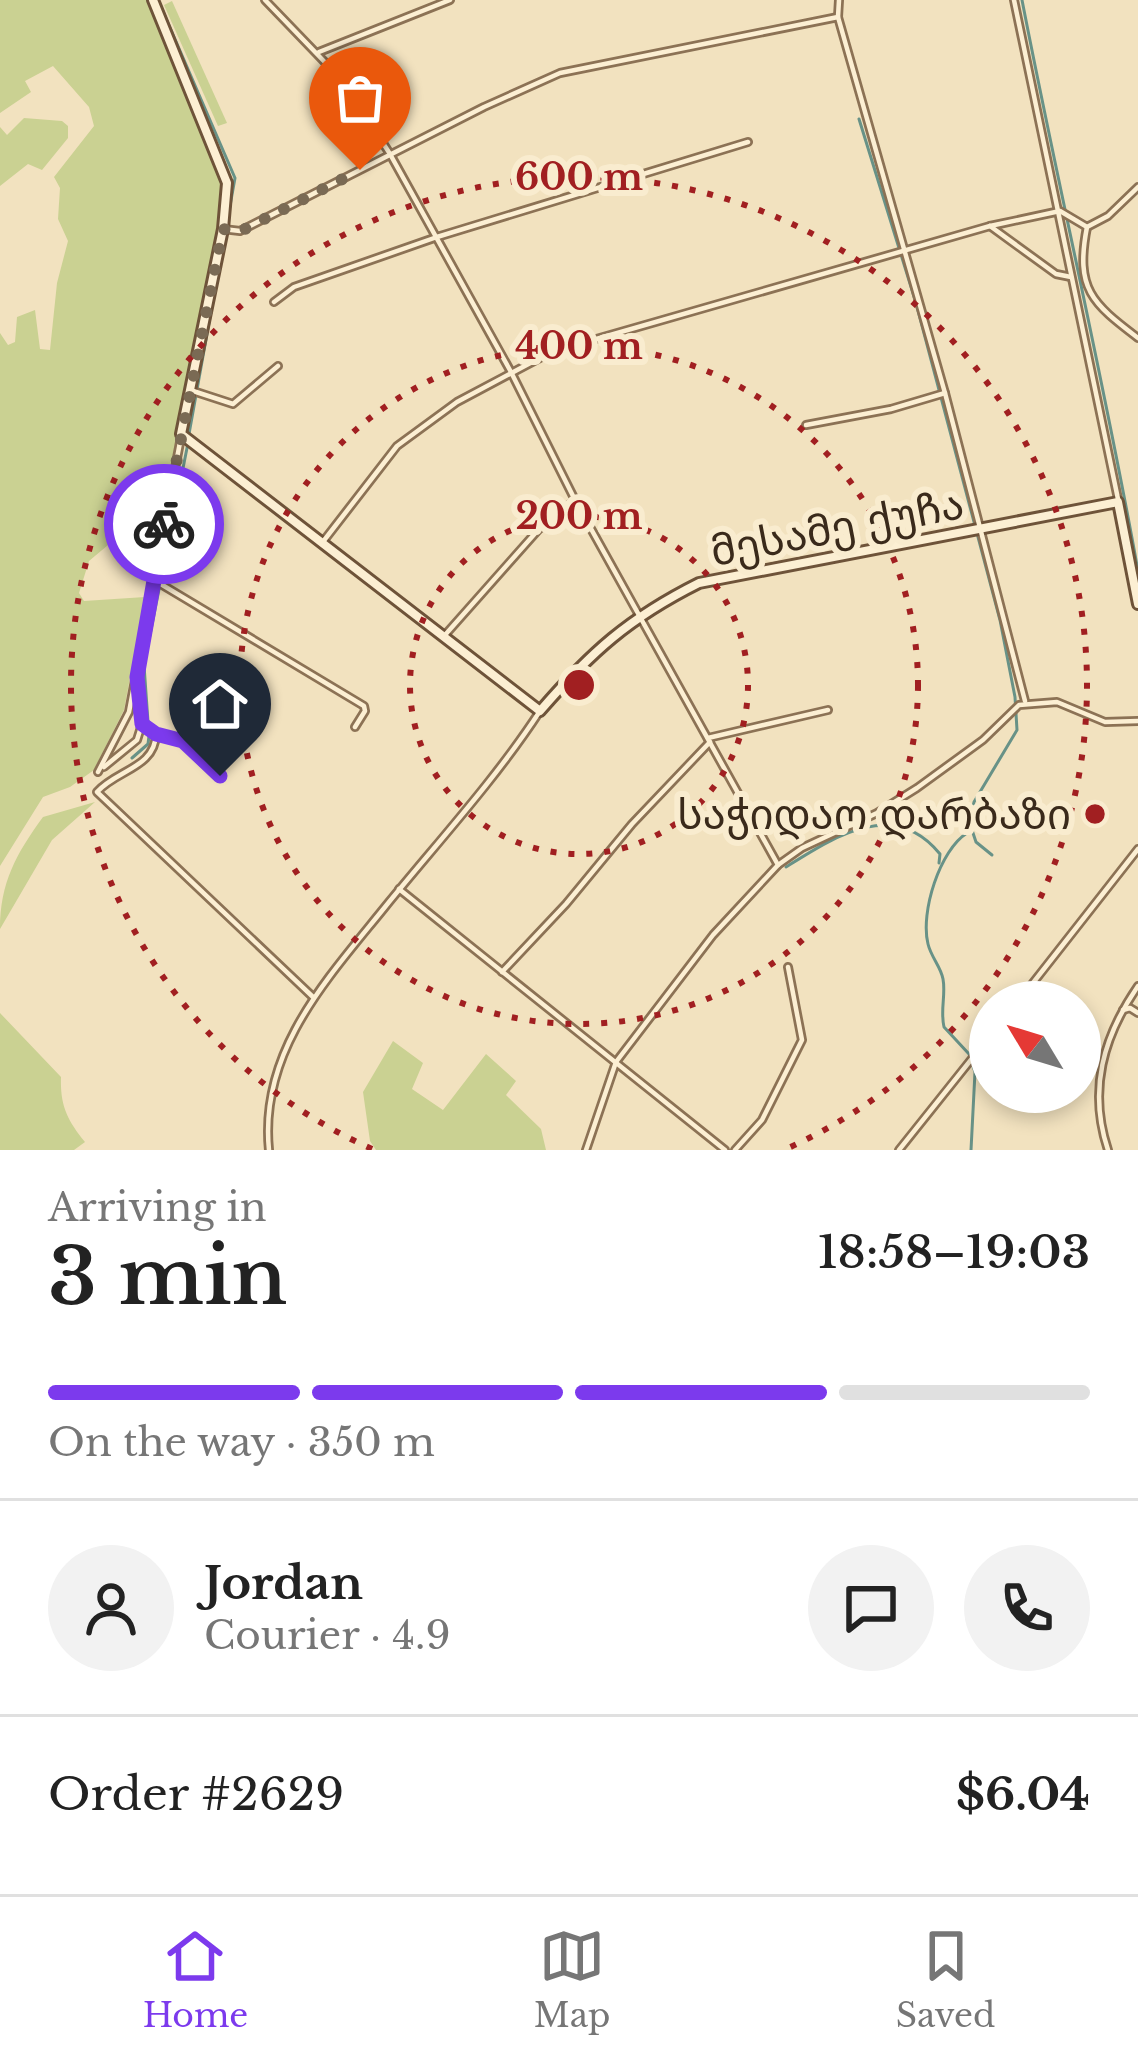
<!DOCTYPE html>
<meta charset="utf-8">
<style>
body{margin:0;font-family:"Libre Baskerville","Noto Sans Georgian",serif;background:#f2f2f2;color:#222;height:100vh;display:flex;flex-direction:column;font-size:45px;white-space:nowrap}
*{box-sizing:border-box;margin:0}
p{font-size:39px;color:#767676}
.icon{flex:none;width:66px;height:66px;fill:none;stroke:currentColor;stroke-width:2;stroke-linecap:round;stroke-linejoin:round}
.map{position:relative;height:1150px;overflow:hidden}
.side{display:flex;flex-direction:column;background:#fff;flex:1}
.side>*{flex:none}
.needle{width:78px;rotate:308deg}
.controls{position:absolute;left:969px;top:981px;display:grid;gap:24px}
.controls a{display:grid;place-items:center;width:132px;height:132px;border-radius:50%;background:#fff;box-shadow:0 6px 18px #0003;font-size:60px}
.pin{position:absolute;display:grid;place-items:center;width:102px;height:102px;color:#fff;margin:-123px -51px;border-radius:50% 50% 50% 0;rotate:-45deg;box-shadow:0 0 12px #0007}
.pin .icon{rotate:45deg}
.courier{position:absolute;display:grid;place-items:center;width:120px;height:120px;margin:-60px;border:9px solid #7c3aed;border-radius:50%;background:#fff;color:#222;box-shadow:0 3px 15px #0007}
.overview em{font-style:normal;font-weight:600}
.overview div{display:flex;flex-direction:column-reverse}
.overview{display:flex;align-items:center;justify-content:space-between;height:204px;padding:0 48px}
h1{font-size:78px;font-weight:600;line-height:90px}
.bar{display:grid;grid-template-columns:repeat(4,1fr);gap:18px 12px;align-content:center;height:144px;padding:0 48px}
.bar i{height:15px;border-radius:9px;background:#e0e0e0}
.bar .active{background:#7c3aed}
.bar p{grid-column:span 4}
.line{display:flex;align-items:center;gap:30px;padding:0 48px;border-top:3px solid #e0e0e0}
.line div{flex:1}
.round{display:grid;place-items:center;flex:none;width:126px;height:126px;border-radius:63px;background:#f2f2f2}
.dock{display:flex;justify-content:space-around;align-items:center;height:168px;border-top:3px solid #e0e0e0;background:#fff;font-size:33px;color:#767676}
.dock a{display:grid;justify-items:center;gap:6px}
.dock .active{color:#7c3aed}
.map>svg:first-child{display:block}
.green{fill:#cad192}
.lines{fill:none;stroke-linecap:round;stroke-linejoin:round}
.stream{stroke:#689287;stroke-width:3}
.street-casing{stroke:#8c7255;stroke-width:10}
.secondary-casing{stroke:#6e5339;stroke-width:14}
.street{stroke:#fcefd3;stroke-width:4.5}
.secondary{stroke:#fcefd3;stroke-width:8}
.done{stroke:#7a6a54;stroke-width:12;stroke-dasharray:0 21.6}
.route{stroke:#7c3aed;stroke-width:15}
.ring{fill:none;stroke:#a11f21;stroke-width:6;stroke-dasharray:6 12}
.poi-dot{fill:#a11f21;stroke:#f9eccf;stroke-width:4.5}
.labels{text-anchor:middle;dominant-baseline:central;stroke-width:12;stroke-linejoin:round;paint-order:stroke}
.street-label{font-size:42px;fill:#3a2a1b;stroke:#f9eccf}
.poi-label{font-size:42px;fill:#3a2a1b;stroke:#f9eccf;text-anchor:end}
.centre{fill:#a11f21;stroke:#f9eccf;stroke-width:6}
.ring-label{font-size:36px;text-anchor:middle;font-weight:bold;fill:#a11f21;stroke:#f9eccf;stroke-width:12;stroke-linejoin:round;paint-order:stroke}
</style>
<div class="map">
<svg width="1138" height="1150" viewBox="0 0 1138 1150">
<rect width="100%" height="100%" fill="#f2e2bf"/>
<!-- green -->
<g class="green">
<path d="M0,0H148L223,183L221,215L153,556L128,541L114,540L89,561L79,593L84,601L145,597L124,710L94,770L70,787L43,797L0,866V333L8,345L15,342L17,317L35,310L40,349L50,350L57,283L68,241L58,219L60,188L54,177L94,126L89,107L53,66L25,81L31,92L0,113Z"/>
<path d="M172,1L227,123L218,126L164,5Z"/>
<path d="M24,118L62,121L68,126V138L42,170L28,164L0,186V127L7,135Z"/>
<path d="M95,802L52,840L0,929C0,883 16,854 43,817Z"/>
<path d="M0,1013L61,1077C60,1105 67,1120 85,1142L74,1150H0Z"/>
<path d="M393,1041L423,1063L412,1089L443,1110L486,1054L516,1081L506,1095L541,1129L546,1150H376L370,1141L363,1092Z"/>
</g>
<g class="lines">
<!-- stream -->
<g class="stream">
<path d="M158,0L235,178L189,434"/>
<path d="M1022,0C1059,191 1104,380 1138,571"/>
<path d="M859,119L916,303L1000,620L1015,697L1017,730L974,802L967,833C940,850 920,912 928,944C931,957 941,967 943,979C946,995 940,1010 944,1027L969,1054L975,1072L971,1150"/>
<path d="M132,758L148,744L149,736L144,665L188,443"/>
<path d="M970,824L976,842L992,855"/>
<path d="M786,867C834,837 894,797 940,854L939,863"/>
</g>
<defs>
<g id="street">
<path d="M265,0L343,81L390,154L511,372L575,500L778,865"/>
<path d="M839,0L838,17L945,393L1025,701"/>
<path d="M1014,0L1118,499"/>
<path d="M319,52L450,0"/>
<path d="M990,226L1056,274L1071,277"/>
<path d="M1087,227C1075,289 1092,303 1138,338"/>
<path d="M223,229L240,231L484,107L560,73L838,17"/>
<path d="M274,302L294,287L437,237L748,142"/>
<path d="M190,390L233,404L278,366"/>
<path d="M806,425L891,409L945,393"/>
<path d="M322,543L397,446L457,402L551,352L990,226L1060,211L1087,227L1108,216L1138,187"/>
<path d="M154,580L364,706L365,711L355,727"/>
<path d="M445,635L539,529L575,500"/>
<path d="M137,677L142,724L156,734C155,768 116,770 97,792C169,860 241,928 313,997"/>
<path d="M156,734L183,741L220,776"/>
<path d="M708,738L828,710"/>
<path d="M104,767L137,740L142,724"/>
<path d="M98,772L129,712L181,437"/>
<path d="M399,889L725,1150"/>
<path d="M502,972L566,904L632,824L710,742"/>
<path d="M1018,1002L1138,849"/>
<path d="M1123,1010L1130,1008L1138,1013"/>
<path d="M269,1150C259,1051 327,979 385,907C437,843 495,780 540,711"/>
<path d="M586,1150L616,1062L713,935L778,865L802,848L877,813L917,788L983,740L1019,705L1057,702L1105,722L1138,721"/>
<path d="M735,1150L762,1120L802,1040L788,967"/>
<path d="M899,1150L990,1036"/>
<path d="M1108,1150C1088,1090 1103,1037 1138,986"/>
</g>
<path id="secondary" d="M153,0L227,183L223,229L181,434L540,711C591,652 629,618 699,583L1118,502L1138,604"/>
</defs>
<!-- street casing -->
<use href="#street" class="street-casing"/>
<!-- secondary casing -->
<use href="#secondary" class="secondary-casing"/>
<!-- street -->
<use href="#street" class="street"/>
<!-- secondary -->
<use href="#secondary" class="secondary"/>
</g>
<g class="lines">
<!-- done -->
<path class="done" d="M164,524L223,229L241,231L360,170"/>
<!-- route -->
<path class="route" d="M164,524L137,677L142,724L156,734L183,741L220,776"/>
</g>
<!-- distance rings -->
<g class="ring">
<circle cx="579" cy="685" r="169"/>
<circle cx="579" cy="685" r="339"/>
<path d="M372 1149A508 508 0 1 1 786 1149"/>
</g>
<!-- markers -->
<circle class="poi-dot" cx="1095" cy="814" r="12"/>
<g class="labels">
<!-- street labels -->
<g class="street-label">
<text transform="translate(837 527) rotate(-11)">მესამე ქუჩა</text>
</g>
<!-- poi labels -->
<g class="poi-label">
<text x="1071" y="814">საჭიდაო დარბაზი</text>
</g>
</g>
<circle cx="579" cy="685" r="18" class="centre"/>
<g class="ring-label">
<text x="579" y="190">600 m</text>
<text x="579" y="359">400 m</text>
<text x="579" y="529">200 m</text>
</g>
</svg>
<div class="controls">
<a><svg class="needle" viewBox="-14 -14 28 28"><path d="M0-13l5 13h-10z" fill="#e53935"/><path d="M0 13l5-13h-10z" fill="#767676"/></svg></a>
</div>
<div class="pin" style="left:360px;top:170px;background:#ea580c"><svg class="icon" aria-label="bag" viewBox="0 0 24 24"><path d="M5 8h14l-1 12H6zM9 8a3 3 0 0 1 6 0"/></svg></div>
<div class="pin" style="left:220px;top:776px;background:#1f2937"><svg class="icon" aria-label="home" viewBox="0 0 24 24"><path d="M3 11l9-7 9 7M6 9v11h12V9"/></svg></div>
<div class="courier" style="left:164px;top:524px"><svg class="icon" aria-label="bike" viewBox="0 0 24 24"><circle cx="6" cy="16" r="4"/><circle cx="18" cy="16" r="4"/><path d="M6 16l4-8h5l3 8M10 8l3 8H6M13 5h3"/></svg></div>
</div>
<section class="side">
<div class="overview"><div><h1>3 min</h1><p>Arriving in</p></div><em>18:58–19:03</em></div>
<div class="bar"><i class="active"></i><i class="active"></i><i class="active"></i><i></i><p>On the way · 350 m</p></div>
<div class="line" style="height:216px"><a class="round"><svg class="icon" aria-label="person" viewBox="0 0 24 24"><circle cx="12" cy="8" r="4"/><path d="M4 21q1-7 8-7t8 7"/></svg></a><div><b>Jordan</b><p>Courier · 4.9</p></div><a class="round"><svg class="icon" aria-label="chat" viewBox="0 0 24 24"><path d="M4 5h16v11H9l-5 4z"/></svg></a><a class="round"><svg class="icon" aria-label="phone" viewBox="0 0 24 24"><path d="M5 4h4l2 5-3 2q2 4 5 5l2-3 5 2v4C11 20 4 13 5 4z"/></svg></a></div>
<div class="line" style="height:156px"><div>Order #2629</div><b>$6.04</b></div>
</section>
<nav class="dock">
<a class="active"><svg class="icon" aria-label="home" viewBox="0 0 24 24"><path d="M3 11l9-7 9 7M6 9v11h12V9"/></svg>Home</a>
<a><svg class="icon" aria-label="map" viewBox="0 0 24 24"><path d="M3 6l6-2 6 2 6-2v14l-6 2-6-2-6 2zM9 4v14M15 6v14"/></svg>Map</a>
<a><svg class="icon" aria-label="saved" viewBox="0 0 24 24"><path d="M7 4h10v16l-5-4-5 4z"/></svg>Saved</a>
</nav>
